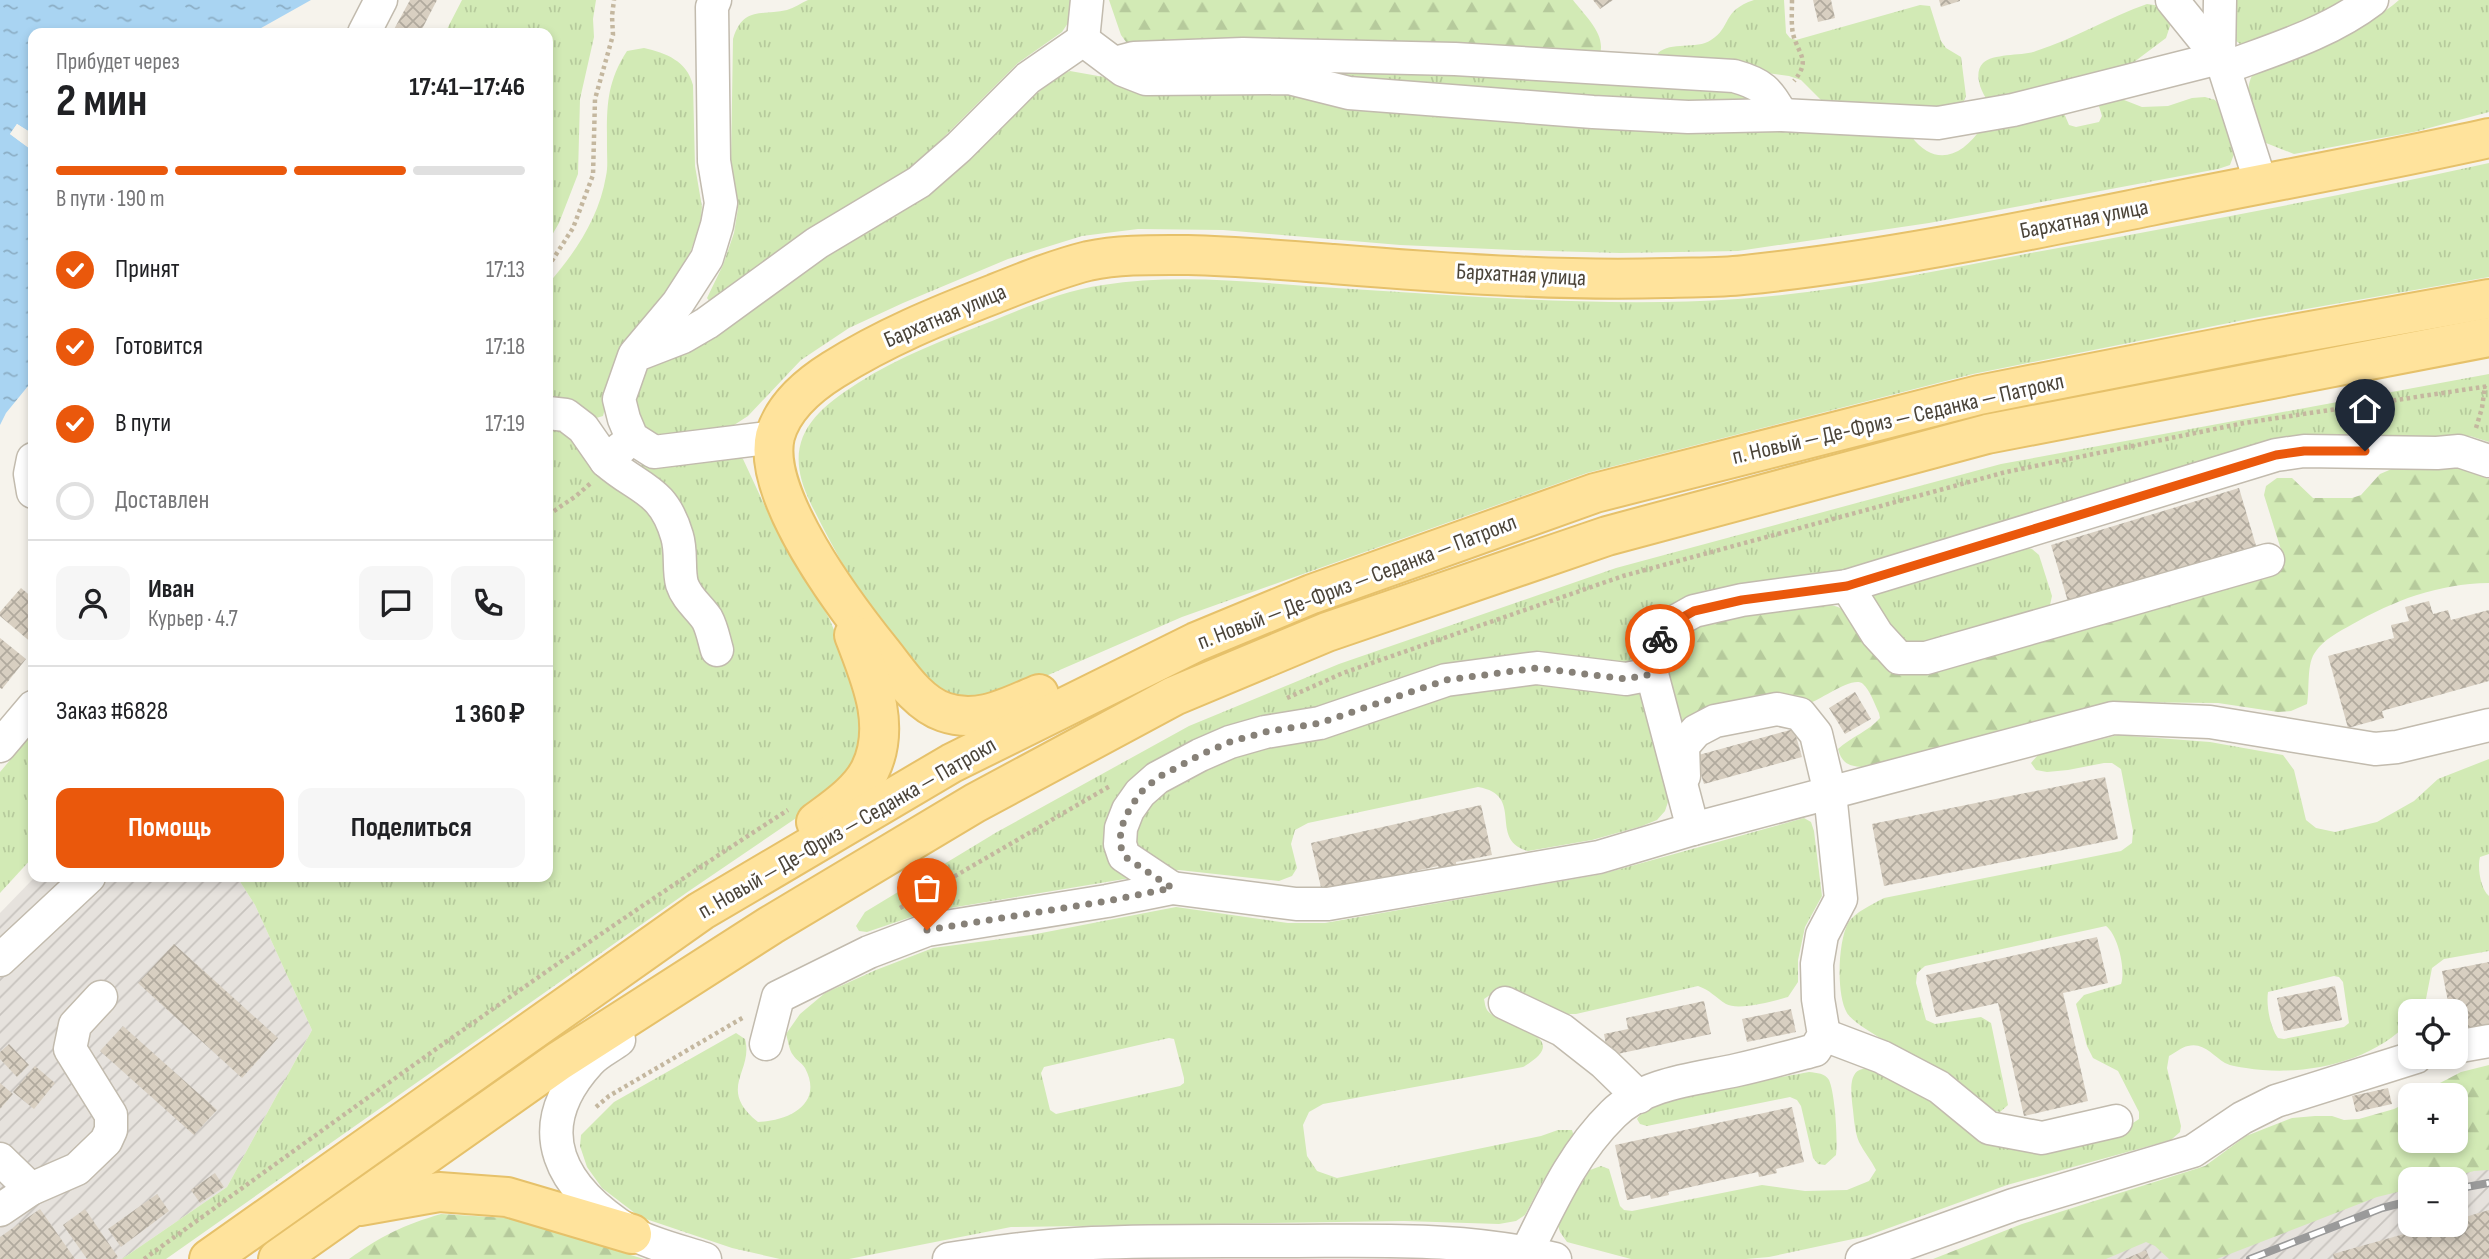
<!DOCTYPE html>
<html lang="ru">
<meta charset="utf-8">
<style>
body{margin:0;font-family:"Sofia Sans Condensed",sans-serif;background:#f6f6f6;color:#202124;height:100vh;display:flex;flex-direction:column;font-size:26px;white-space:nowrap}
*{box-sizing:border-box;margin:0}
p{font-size:23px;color:#757577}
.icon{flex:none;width:38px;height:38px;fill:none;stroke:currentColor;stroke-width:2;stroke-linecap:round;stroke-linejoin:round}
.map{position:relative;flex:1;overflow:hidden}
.details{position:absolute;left:28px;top:28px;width:525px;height:854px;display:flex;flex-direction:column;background:#fff;border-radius:14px;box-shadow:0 4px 10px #0003}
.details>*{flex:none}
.tools{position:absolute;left:2398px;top:999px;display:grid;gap:14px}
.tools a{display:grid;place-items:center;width:70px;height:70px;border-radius:14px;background:#fff;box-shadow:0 4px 10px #0003;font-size:35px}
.pin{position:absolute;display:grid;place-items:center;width:60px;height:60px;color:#fff;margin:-72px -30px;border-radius:50% 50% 50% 0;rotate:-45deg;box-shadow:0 0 7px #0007}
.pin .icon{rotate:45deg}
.courier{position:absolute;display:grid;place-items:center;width:70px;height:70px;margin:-35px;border:5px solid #ea580c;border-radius:50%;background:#fff;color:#222;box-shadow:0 2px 9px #0007}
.headline em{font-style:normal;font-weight:700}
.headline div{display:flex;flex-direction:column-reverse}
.headline{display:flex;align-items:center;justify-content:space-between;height:119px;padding:0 28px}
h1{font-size:46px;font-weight:700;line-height:52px}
.bar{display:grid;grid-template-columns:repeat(4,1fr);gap:10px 7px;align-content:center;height:84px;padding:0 28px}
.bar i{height:9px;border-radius:5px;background:#e0e0e0}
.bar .active{background:#ea580c}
.bar p{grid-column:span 4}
.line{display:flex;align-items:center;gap:18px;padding:0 28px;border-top:2px solid #e0e0e0}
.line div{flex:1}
.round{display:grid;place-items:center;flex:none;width:74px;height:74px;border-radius:14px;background:#f6f6f6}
ol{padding:0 28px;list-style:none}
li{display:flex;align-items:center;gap:21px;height:77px}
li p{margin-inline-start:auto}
li .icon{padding:7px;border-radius:50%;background:#ea580c;color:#fff;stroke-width:4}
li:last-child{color:#757577}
li i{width:38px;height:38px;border:4px solid #e0e0e0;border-radius:50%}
.action{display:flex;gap:14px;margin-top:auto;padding:14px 28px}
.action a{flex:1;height:80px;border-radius:14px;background:#ea580c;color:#fff;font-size:28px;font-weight:700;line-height:80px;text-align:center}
.action a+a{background:#f6f6f6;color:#202124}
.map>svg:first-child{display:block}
.industrial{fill:url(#industrial-furrows);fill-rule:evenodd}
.grass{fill:url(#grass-tufts);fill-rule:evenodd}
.forest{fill:url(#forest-firs)}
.water{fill:url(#water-ripples)}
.pier{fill:#f6f3ec}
.building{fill:url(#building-cross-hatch)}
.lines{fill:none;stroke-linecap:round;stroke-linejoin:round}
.minor-casing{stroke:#c2bbae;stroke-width:35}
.major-casing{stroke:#e6c16a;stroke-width:42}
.path{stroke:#c4b79f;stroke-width:4.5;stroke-dasharray:3.5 3.5;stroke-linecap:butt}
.minor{stroke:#fff;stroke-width:32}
.major{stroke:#ffe39c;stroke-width:38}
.rail-casing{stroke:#9a9a9a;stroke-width:8}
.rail{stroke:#fff;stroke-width:5;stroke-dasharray:16;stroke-linecap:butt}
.done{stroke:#878178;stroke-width:7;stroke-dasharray:0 12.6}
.route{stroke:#ea580c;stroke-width:9}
.labels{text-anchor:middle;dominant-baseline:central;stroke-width:6;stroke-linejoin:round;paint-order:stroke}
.street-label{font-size:23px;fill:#4b4439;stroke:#fff}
</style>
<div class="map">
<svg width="2489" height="1259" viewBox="0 0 2489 1259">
<defs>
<pattern id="industrial-furrows" width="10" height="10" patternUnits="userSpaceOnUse" patternTransform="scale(1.75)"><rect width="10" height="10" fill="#e6e2dd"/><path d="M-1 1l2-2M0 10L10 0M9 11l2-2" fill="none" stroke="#c7c3be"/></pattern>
<pattern id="grass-tufts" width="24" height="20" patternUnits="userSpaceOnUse" patternTransform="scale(1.75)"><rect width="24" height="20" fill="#d2eab5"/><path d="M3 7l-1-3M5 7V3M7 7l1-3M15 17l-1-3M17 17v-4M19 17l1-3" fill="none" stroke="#b6ca9c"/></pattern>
<pattern id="forest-firs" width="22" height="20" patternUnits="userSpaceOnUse" patternTransform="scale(1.75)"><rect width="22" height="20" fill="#d2eab5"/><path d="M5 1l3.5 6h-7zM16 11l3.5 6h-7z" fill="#b6ca9c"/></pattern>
<pattern id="water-ripples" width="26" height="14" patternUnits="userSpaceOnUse" patternTransform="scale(1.75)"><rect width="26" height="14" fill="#a9d4f2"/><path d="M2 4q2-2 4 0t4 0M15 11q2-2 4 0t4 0" fill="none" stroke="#8caec5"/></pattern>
<pattern id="building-cross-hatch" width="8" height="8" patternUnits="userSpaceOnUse" patternTransform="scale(1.75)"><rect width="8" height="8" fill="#d8cfc1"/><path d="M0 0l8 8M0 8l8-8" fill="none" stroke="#b1aa9e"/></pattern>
</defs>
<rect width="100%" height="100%" fill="#f6f3ec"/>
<!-- industrial -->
<g class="industrial">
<path d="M35,877H237L255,905L312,1030L227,1187L122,1259H0V913Z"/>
<path d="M2489,1143V1259H2020ZM2410,1180H2455V1225H2410Z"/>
</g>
<!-- grass -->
<g class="grass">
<path d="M462,0H596L593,19L594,37L580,99L578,174L559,223L548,242V33H445Z"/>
<path d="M808,0H1070V20L1062,32L1018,63L911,170L710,302L707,298L723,265L734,233L738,208L731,161L733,39C743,6 761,16 787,10C794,8 801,3 808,0Z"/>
<path d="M1754,0H1784L1786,33L1790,38L1796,40L1920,5L1930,6L1941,41L1946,48L1961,57L1966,96L1962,106L1951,111L1825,104L1801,80L1789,76L1660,59L1658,53C1671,41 1696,50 1711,40C1732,27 1721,11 1754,0Z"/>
<path d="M2227,0H2347C2315,17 2277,39 2240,44L2231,37Z"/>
<path d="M2399,0H2489V112L2414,132L2294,154L2266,143C2258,122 2240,95 2253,74C2304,53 2357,36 2399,0Z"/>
<path d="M2147,4L2161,6L2168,12L2170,26L2166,38L2130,65L1989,102C1981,93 1973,73 1983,63C1993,53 2023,56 2036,51C2074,39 2109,17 2147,4Z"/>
<path d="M644,48C666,53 687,61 693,85L695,166L702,207L700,225L690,253L664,294L619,354L603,416L593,419L548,401V284C575,253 599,218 606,176C608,167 607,158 607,149C607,110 605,85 627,51Z"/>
<path d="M1234,62L1731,84L1751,99L1750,105L1412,88Z"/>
<path d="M1070,71L1115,79L1285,87L1911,136C1935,168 1962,157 1982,127L2063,111L2069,125L2076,127L2099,122L2102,116L2098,103L2119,98L2142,107L2168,106L2192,98L2205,97L2215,100L2221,108L2234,154L2230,165L2218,169L1929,223L1738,251L1620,253L1514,250L1400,245L1223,230L1138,229L1082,236L1008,259L903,303L849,328L801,360L748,416L731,427L662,439L645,430L637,415L635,398L643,371L657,358L1005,120L1058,76Z"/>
<path d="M2489,163V277L2254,318L1973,374L1587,473L1182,617L1002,695C984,700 970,705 951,699C903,682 834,550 811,504C781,444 809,414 858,383C900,356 946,339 992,321C1027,307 1065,290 1103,285C1180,273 1259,283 1336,288C1469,296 1605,308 1738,299C1837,292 1935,271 2031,253C2184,225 2337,197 2489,163Z"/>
<path d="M2489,374V442L2470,436L2433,440L2341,434L2304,436L2108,491L1638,676L1669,799L1665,811L1657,820L1642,826L1592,840L1528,851C1487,840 1526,795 1478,787L1308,823L1295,830L1291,844L1297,868L1292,876L1279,881L1179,870L926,912L867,932L859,931L856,926L865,912L997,832L1189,726L1339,664L1616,568L2001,464Z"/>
<path d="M548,423L565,425L647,500L698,592L639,471V465L737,455L743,459L769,515L829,618L860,692L864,745L833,793L689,891L166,1259H122L227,1187L312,1030L255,905L237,877H548Z"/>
<path d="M2023,547L2032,549L2039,555L2052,596L2050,605L2044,611L1924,644L1903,643L1888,626L1872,597L1875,591Z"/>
<path d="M33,733V857L0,893V772Z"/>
<path d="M2118,735L2210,742L2283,755L2294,770L2306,820L2316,828L2335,832L2377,822L2414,801L2438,779L2489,759V854L2480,857C2477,868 2481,890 2489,896V951L2444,959L2432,968L2425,1004L2418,1011L2410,1012V1021C2371,1064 2300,1077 2246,1068C2239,1067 2231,1066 2225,1063C2213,1056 2204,1042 2188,1046C2182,1047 2175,1053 2169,1056L2167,1068L2181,1126L2180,1132L2171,1140L2007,1185L1867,1236L1769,1257L1746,1259H1631L1567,1242L1560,1232L1557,1222L1590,1170L1601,1166L1609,1169L1620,1206L1624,1210L1632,1211L1762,1185L1805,1191L1847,1190L1869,1181L1876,1170C1871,1160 1864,1152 1859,1142C1855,1132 1854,1120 1853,1110C1850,1086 1847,1059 1882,1072C1915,1084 1950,1114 1978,1136L2130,1125L2139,1119V1112L2118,1071L2093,1058L2087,1046L2076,1004L2084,995L2121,984C2126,970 2118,935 2106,926L1925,966L1917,973L1916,983L1926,1020L1935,1024L1981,1017L1991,1023L2008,1105L2000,1112L1990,1110C1975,1098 1959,1085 1943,1074C1924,1062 1856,1028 1847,1013C1836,994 1838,942 1848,923C1855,912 1873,904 1884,898L2121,851L2132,843L2133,831L2121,769L2112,763H2104L2068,770L2047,772L2036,770L2031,763L2038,755ZM2334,976L2339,977L2343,982L2349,1023L2344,1027L2284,1039L2278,1038C2270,1027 2266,1005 2268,992Z"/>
<path d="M1804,818L1811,822L1814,831L1822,896L1805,927L1798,960V982L1788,997C1774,1001 1738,1011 1726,1004C1715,997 1710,990 1698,986L1576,1014H1561L1503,991L1493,993L1484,999C1485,1003 1485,1007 1487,1010C1501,1028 1579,1035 1523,1067L1323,1104L1309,1112L1303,1125L1307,1156L1317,1171L1337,1178L1541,1136L1558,1130H1572L1575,1140L1543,1181L1525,1215L1516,1221L1499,1224L1404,1221L1011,1227L849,1259H780L732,1248L640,1217L602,1188L587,1167L580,1146L581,1135L614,1102L736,1033L745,1039C754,1072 716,1088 758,1122C789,1121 824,1104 805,1068C802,1063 796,1060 793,1055C789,1050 788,1040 786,1034L800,1014L825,993L876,970L933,948L1031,935L1176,907L1288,923H1325L1602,874ZM1169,1038L1174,1039L1184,1078V1083L1180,1086L1056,1114L1050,1110L1041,1073L1044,1067Z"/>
<path d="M1809,1072C1817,1073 1825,1073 1829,1080C1835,1093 1838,1141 1836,1155L1825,1165L1818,1164L1813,1158L1801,1106L1797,1100L1790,1097L1647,1126L1640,1124L1637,1119C1650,1097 1779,1078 1809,1072Z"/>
</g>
<!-- forest -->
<g class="forest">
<path d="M1109,0H1573C1585,16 1606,34 1600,54L1129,46L1121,35Z"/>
<path d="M2394,468L2462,469L2489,479V583C2437,584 2395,600 2351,625C2340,631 2323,640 2316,651C2306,663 2310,688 2307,704L2291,711L2278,712L2218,703L2110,702L1862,767C1848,766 1842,763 1838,749C1851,737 1869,731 1880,718L1879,713C1875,705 1870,690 1863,684C1853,675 1820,701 1807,704L1683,723C1672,713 1671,699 1668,685C1663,668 1666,647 1679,635C1699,616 1817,596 1840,608C1855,615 1881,654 1892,669L2283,556L2264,495L2266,486L2277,478H2292L2313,498H2352L2361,495L2380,474Z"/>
<path d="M2489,1065V1170L2474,1171L2444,1179L2410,1180V1189L2377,1197L2217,1259H2169L2155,1246L2146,1242L2106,1259H1933L2022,1224L2205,1166L2246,1136L2292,1118L2315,1116H2332L2344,1120L2359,1119L2394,1109L2410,1101V1141H2455V1096L2417,1095L2461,1072Z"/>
<path d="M441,1214L507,1218L644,1259H349C381,1236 403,1225 441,1214Z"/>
</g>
<!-- water -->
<path class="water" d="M0,0H311L252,33H33V134L17,124L10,134L33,151V380L6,413L0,425Z"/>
<!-- pier -->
<path class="pier" d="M17,124L33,134V138L18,129L15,133L33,147V151L10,134Z"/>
<!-- building -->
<g class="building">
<path d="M410,0H437L420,33H392Z"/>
<path d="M1593,0H1613L1600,9Z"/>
<path d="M1813,0H1831L1835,18L1818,22Z"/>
<path d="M1939,0H1960V1L1941,7Z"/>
<path d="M2239,488L2257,549L2069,605L2051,545Z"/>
<path d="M21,588L33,598V644L0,616V612Z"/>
<path d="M2429,601L2433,614L2448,610L2451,620L2489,610V681L2382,711L2384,718L2348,728L2328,656L2394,638L2391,625L2409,621L2405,607Z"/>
<path d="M0,638L26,659L2,689L0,688Z"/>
<path d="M1855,692L1871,719L1845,734L1829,708Z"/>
<path d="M1794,729L1802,757L1704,784L1695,756Z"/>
<path d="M2105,777L2118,839L1884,886L1872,824Z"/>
<path d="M1481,805L1492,855L1456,862L1457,871L1440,875L1438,866L1322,892L1311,843Z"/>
<path d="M2097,937L2108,983L2063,993L2088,1101L2024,1116L1998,1003L1936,1017L1926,975Z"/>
<path d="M174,944L278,1038L242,1078L138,983Z"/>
<path d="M2489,962V1025L2455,1032V1012H2450L2442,971Z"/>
<path d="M2335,986L2342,1020L2284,1031L2277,998Z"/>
<path d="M1704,1001L1711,1034L1608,1056L1604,1034L1628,1029L1626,1018Z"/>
<path d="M1791,1009L1796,1032L1747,1042L1742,1019Z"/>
<path d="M123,1026L217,1110L194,1135L100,1051Z"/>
<path d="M9,1044L29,1065L17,1077L0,1059V1052Z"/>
<path d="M35,1066L55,1083L34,1109L13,1092Z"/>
<path d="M0,1083L13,1094L0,1109Z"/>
<path d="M2388,1088L2392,1104L2356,1112L2352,1096Z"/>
<path d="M1792,1107L1804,1162L1776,1169L1777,1173L1759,1177L1758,1172L1668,1192L1669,1195L1651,1199L1650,1195L1627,1200L1615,1145Z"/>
<path d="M215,1173L224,1187L200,1203L191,1190Z"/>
<path d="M157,1194L169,1211L121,1247L108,1229Z"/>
<path d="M40,1209L75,1259H0V1237Z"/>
<path d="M85,1209L118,1257L116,1259H87L63,1225Z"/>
<path d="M2489,1210V1259H2334L2333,1254L2436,1225H2455V1220Z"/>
<path d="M2146,1250L2150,1259H2125Z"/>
</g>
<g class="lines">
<defs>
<g id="minor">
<path d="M2172,0L2219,58L2224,68L2261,184"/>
<path d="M364,33L381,0"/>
<path d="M1083,40L1087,0"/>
<path d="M1115,63L1134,58L1243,54L1455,59L1734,76C1763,84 1767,90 1782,115"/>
<path d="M2224,68C2275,49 2329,33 2372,0"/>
<path d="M636,353L678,303L707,258L717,225L721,203L714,161L712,7L715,0"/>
<path d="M548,413L566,415L583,428L606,461L621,448"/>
<path d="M775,437L654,452L632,438L624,419L619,399L634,356L683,337L707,323L817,243L919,182L959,147L1028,78L1083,40L1123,70L1146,79L1289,78L1349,93L1593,112L1688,117L1782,115L1938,123L2013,110L2219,58L2220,0"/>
<path d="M33,459L30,474L33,492"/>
<path d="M606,461C639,490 663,488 677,536C682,552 678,569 682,584C687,599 699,607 707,619C712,628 714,640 717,650"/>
<path d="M1847,586L1877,634L1899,658H1926L2268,560"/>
<path d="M0,746L33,707"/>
<path d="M1693,829L1652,674L1655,646L1669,625L1694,611L1742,600L1847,586L2276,455L2304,451L2437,453L2459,451L2489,461"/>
<path d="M1172,888L1124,856L1120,844L1121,828L1128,810L1140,793L1157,778L1200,755L1230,742L1265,732L1320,723L1446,680L1537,668L1626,679L1652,674"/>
<path d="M0,960L89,877"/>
<path d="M1505,1003L1562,1030L1604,1063L1639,1097"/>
<path d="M1824,1035L1882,1057L1939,1087L1989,1128L2042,1138L2116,1121"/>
<path d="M619,1040C610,1047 597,1053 589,1062C526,1131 562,1189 630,1232C647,1243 684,1252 705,1259"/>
<path d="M766,1044L778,997L869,952L927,930L1107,901L1172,888L1296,904H1328L1599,857L1693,829L2113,718L2210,722L2375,749L2397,747L2489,725"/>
<path d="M2455,1047L2489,1041"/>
<path d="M0,1159L31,1189"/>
<path d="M0,1210L31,1189L77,1169L106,1141L111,1130V1115L70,1049L75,1025L101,997"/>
<path d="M949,1259C996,1252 1044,1245 1092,1243C1158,1240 1224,1241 1289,1241C1378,1241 1468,1237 1555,1259"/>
<path d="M1523,1259C1549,1208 1571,1155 1613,1114C1644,1083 1696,1079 1737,1070C1764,1064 1789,1057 1815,1050L1824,1035L1818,999L1817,964L1822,935L1841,899L1830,793L1816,734L1800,714L1777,709L1715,721L1696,731L1683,746L1684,776"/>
<path d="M1862,1259L2013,1205L2193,1151L2242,1118L2276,1101L2416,1057"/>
</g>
<g id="major">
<path d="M1039,694C1008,707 978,724 944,712C917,703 898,672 881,651C845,606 761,495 775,436C783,407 809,385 833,370C884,338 937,316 994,294C1024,282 1056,269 1088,261C1121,254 1155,255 1188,255C1236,256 1284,260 1333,264C1444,273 1555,281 1666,278C1692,277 1719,278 1744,275C1881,261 2016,233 2150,206C2263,183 2377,163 2489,138"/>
<path d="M816,822C835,808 859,792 870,770C892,725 870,677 854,635"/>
<path d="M360,1206L439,1192L507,1197L632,1234"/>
<path d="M209,1259L701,911L952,763L1196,642L1312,594L1595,493L1979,395L2260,340L2489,299"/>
<path d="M278,1259L559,1061L771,925L975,803L1174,696L1327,632L1607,536L1987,434L2489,337"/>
</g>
</defs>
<!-- minor casing -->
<use href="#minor" class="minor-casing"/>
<!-- major casing -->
<use href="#major" class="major-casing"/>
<!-- path -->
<g class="path">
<path d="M1792,0C1792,11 1791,24 1793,34C1799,56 1811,60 1794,81"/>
<path d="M548,267L573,228L593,175L595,99L613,35L612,16L614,0"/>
<path d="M2476,428L2482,408L2485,386"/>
<path d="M548,515L576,496L592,482"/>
<path d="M1287,698L1343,673L1623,576L2006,472L2244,423L2489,386"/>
<path d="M900,908L1110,786"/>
<path d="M596,1107L609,1096L744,1017"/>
<path d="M144,1259C356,1106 568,951 788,810"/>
</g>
<!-- minor -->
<use href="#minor" class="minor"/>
<!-- major -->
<use href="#major" class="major"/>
<defs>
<g id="rail">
<path d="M2455,1189L2489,1183"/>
<path d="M2250,1259L2382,1208L2410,1201"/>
</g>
</defs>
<!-- rail casing -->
<use href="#rail" class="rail-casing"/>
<!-- rail -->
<use href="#rail" class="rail"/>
</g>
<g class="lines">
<!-- done -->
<path class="done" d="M927,930L1107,901L1172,888L1124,856L1120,844L1121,828L1129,810L1140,793L1157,778L1200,755L1230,742L1265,732L1320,723L1446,680L1537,668L1626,679L1652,674L1655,646L1660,639"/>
<!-- route -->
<path class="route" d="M1660,639L1669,625L1694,611L1742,600L1847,586L2276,455L2304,451H2365"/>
</g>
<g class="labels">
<!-- street labels -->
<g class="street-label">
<text transform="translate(2084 219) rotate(-11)">Бархатная улица</text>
<text transform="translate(1521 275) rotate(3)">Бархатная улица</text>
<text transform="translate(945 316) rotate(-23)">Бархатная улица</text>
<text transform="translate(1898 419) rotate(-13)">п. Новый — Де-Фриз — Седанка — Патрокл</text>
<text transform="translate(1357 582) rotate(-21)">п. Новый — Де-Фриз — Седанка — Патрокл</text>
<text transform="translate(847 828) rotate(-30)">п. Новый — Де-Фриз — Седанка — Патрокл</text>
</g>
</g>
</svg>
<div class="tools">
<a><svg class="icon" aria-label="locate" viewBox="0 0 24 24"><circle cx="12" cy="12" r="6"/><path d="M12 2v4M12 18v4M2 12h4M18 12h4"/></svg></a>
<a>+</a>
<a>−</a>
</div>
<div class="pin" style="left:927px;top:930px;background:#ea580c"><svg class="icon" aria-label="bag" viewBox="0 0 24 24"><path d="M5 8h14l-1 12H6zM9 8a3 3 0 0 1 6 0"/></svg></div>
<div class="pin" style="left:2365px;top:451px;background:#1f2937"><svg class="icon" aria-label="home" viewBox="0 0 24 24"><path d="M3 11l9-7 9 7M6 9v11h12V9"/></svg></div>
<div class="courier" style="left:1660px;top:639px"><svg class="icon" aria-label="bike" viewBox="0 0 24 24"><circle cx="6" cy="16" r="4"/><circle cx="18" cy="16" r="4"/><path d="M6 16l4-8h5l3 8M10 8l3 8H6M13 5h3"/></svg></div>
<section class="details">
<div class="headline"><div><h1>2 мин</h1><p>Прибудет через</p></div><em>17:41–17:46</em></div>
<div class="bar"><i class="active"></i><i class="active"></i><i class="active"></i><i></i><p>В пути · 190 m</p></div>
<ol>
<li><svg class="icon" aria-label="check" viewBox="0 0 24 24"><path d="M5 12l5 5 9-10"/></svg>Принят<p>17:13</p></li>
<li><svg class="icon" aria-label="check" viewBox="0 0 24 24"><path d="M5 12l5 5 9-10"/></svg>Готовится<p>17:18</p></li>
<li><svg class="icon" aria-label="check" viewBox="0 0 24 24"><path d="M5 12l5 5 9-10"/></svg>В пути<p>17:19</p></li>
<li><i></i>Доставлен</li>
</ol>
<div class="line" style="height:126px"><a class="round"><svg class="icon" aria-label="person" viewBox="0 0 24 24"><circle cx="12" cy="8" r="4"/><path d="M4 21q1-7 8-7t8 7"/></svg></a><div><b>Иван</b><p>Курьер · 4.7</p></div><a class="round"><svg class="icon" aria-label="chat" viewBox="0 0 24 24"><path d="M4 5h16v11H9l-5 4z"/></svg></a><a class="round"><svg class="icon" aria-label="phone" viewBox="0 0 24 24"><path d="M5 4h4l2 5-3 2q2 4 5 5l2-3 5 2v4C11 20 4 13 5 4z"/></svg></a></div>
<div class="line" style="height:91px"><div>Заказ #6828</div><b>1 360 ₽</b></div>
<div class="action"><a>Помощь</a><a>Поделиться</a></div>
</section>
</div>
